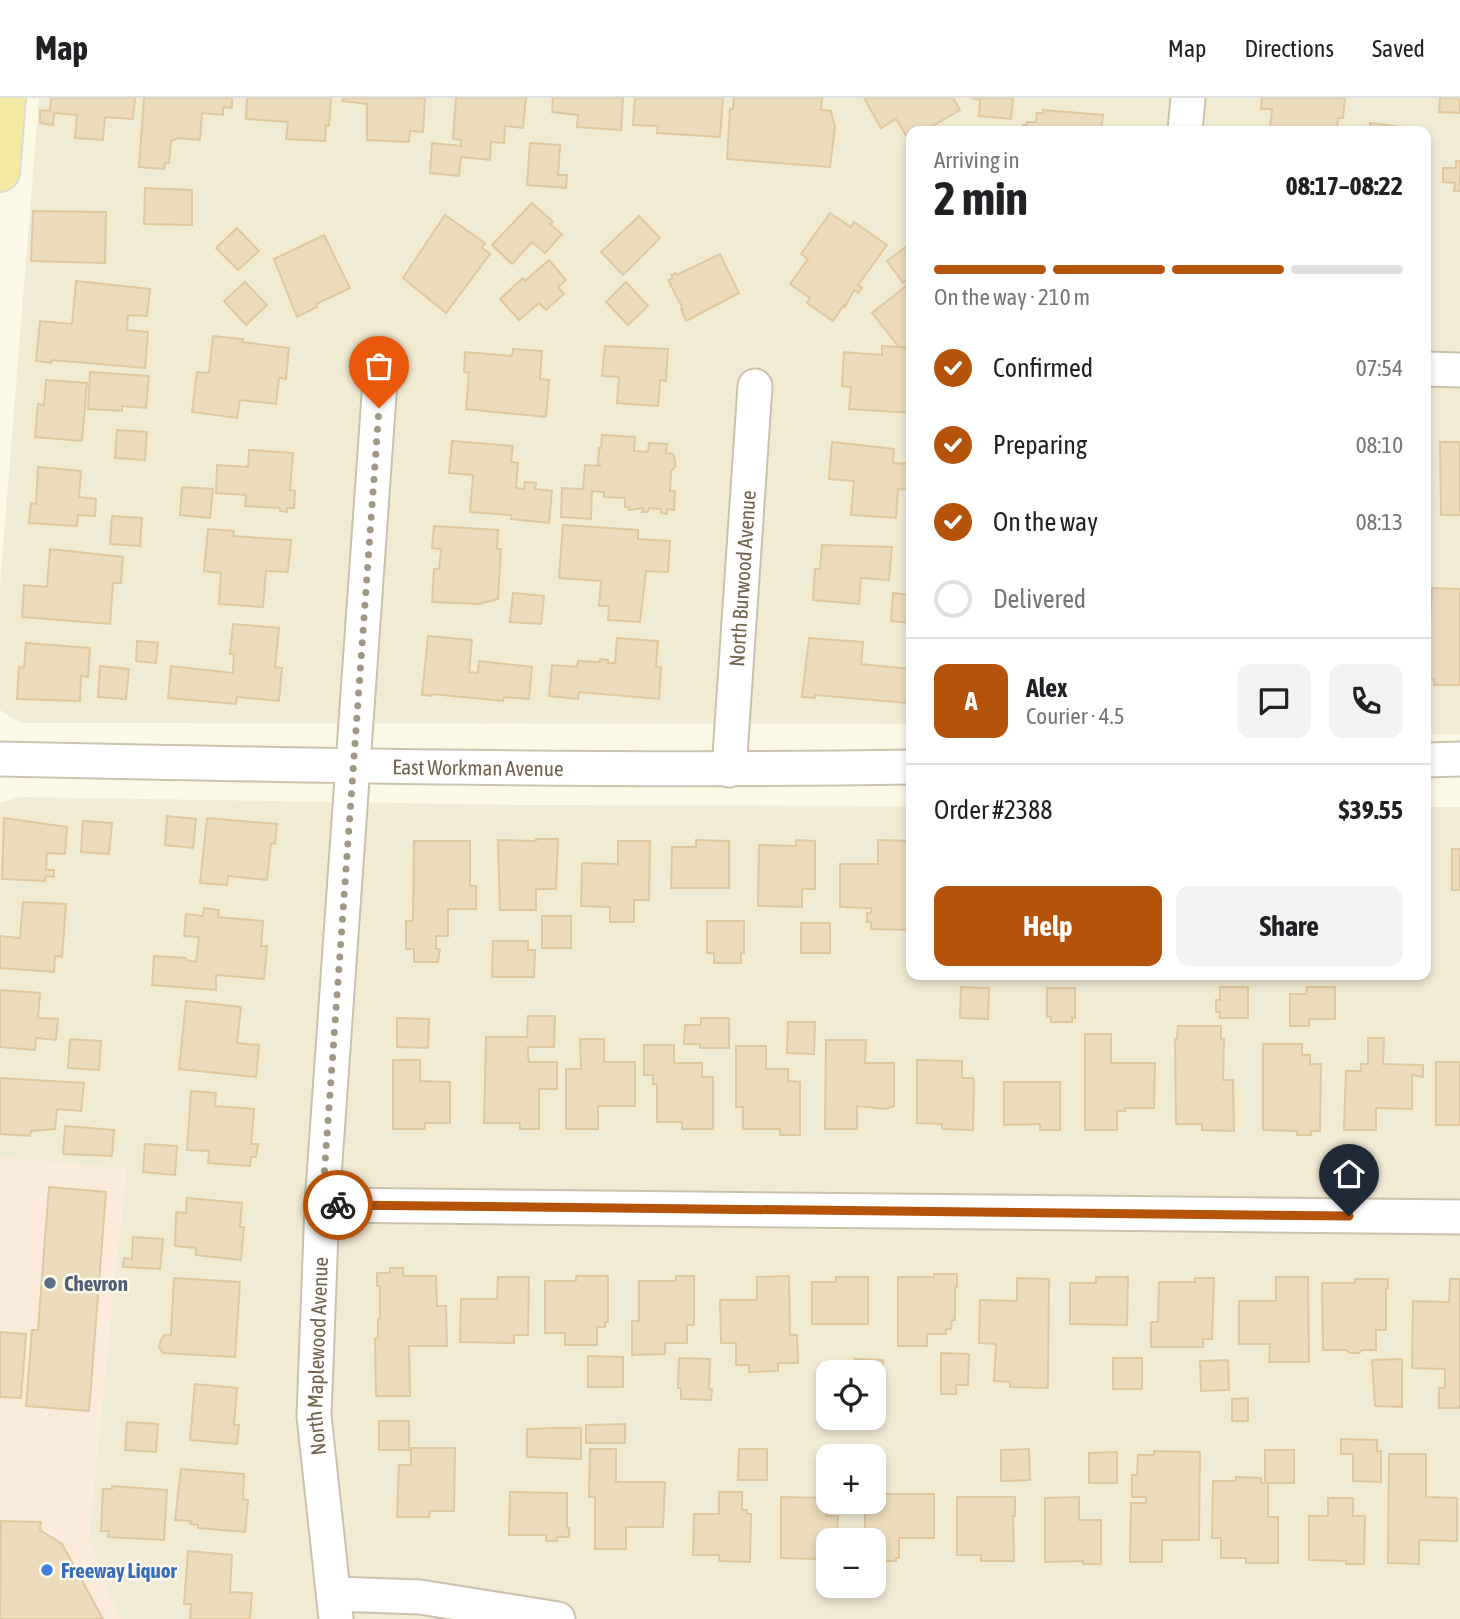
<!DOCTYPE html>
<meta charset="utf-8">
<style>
body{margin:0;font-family:"Asap Condensed",sans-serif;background:#f2f2f2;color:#202124;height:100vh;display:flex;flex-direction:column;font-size:26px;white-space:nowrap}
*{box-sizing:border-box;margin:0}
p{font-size:23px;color:#757577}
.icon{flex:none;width:38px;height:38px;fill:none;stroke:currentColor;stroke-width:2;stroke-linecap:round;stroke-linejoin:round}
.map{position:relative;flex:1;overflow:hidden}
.sheet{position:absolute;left:906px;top:28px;width:525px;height:854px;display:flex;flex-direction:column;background:#fff;border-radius:14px;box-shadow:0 4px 10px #0003}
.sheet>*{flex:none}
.buttons{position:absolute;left:816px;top:1262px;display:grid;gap:14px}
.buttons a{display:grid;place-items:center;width:70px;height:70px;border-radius:14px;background:#fff;box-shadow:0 4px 10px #0003;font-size:35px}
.pin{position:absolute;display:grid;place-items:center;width:60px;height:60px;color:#fff;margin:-72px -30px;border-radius:50% 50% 50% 0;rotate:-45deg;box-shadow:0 0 7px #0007}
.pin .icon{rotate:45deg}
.courier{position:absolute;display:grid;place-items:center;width:70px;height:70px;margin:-35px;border:5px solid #b45309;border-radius:50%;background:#fff;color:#222;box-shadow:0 2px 9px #0007}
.head em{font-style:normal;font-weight:700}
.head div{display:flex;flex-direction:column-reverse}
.head{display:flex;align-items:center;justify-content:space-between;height:119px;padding:0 28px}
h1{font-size:46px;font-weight:700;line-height:52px}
.bar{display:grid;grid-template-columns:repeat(4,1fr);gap:10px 7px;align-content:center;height:84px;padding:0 28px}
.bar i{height:9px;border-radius:5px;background:#e0e0e0}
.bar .active{background:#b45309}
.bar p{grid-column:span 4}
.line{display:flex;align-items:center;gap:18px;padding:0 28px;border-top:2px solid #e0e0e0}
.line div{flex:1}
.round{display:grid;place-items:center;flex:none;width:74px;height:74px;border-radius:14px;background:#f2f2f2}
ol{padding:0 28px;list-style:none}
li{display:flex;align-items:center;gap:21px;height:77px}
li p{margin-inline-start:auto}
li .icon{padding:7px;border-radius:50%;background:#b45309;color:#fff;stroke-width:4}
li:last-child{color:#757577}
li i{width:38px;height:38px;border:4px solid #e0e0e0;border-radius:50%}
.cta{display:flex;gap:14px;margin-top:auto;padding:14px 28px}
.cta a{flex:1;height:80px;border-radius:14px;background:#b45309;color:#fff;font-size:28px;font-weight:700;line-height:80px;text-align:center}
.cta a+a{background:#f2f2f2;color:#202124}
header{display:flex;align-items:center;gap:42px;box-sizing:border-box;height:98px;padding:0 35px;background:#fff;border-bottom:2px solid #e0e0e0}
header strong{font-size:33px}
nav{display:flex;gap:38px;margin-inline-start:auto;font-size:24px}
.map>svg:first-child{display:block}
.residential{fill:#f2ebd4;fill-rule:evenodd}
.commercial{fill:#faebda}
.building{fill:#ecdbbd;stroke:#e0c8a0;stroke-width:2}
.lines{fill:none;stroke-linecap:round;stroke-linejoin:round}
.minor-casing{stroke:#ccc2ac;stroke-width:37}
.major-casing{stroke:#dddad4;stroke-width:42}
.minor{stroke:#fff;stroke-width:33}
.major{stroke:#f5eaa2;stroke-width:38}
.done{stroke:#a29782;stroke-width:7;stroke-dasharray:0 12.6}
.route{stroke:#b45309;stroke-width:9}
.service-dot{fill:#5c6f8a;stroke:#fefbeb;stroke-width:2.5}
.shop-dot{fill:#3f7fe0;stroke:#fefbeb;stroke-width:2.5}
.labels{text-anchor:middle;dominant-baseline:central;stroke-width:5;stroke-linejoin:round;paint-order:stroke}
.street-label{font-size:21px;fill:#72634c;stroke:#fefbeb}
.service-label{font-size:21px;font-weight:bold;fill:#4e5e75;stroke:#fefbeb;text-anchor:start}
.shop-label{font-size:21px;font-weight:bold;fill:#366cbe;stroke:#fefbeb;text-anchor:start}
</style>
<header>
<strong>Map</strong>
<nav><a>Map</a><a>Directions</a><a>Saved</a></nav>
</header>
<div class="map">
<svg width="1460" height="1521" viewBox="0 0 1460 1521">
<rect width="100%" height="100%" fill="#fbf8e5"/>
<!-- residential -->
<g class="residential">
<path d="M39,0H1460V636H1426V33H912V626L20,625L0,612V487Z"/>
<path d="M21,699L518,707L912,708V877H1426V709H1460V1521H119L88,1441L126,1071L0,1059V705ZM828,1274H873V1320H828ZM828,1358H873V1404H828ZM828,1442H873V1488H828Z"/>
</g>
<!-- commercial -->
<path class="commercial" d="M0,1059L126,1071L88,1441L119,1521H0Z"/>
<!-- building -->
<g class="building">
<path d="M51,0H135L133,21L105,19L103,42L75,40L77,17L54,15L53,27L40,25V12L50,13Z"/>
<path d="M144,0H232V10L223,9V17L202,15L200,42L178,40L171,43L169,65H165L164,71L139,69Z"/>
<path d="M247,0H331L329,28L326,27L325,43L286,41L288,24L246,21Z"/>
<path d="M343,0H425L423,34L410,33L409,44L367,42V6L342,3Z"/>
<path d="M456,0H526L523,30L505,28L504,45L491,44L490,62L461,59L459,78L430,75L432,45L461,48V42L453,41Z"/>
<path d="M553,0H623L621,32L577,29L578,17L552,14Z"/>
<path d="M635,0H723L720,39L657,35L658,28L633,27Z"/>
<path d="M734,0H822L821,12L831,13L835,29L830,69L727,61L730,11H733Z"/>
<path d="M864,0H953L960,12L924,33H912V40L909,42L896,21L881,30Z"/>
<path d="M971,0H1013L1011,21L979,18L980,2Z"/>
<path d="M1262,0H1345L1343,20H1338L1337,33L1270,30L1272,11H1261Z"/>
<path d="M1440,0H1460V15L1439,14Z"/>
<path d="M1043,12L1103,17L1101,33H1022L1023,27H1027V24H1036L1037,15H1043Z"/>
<path d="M1370,25L1401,29V33H1369Z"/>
<path d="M530,45L560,47L558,77H567L566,90L527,87Z"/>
<path d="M1456,63H1460V93H1454L1455,85L1443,84V70H1456Z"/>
<path d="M145,90L192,92V127L144,126Z"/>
<path d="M532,105L553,124L550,126L562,136L545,155L532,144L512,166L492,147Z"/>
<path d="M33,113L106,114L105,165L31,163Z"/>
<path d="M830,115L851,129L854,124L887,147L858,187L862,190L858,195L854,192L845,209L844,207L833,223L807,205L810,200L790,186L808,161L801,156Z"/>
<path d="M445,117L485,145L482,150L490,156L446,215L403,180Z"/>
<path d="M639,118L660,140L623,177L601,154Z"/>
<path d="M237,130L259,153L238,172L216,150Z"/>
<path d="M324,137L350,190L316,206L317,209L297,219L274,161Z"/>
<path d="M911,145L912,179L903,185L887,163Z"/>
<path d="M720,156L739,195L686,223L681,211H683L668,182L673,180L671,177L676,175L677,177Z"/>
<path d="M549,162L566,182L558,189L564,196L546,212L539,205L519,222L500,201L523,180L525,183Z"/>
<path d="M76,183L150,191L147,218L128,217L127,232L148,234L145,270L52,262L51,265L36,263L40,223L72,226Z"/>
<path d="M245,184L267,207L246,227L224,203Z"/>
<path d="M626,184L648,208L628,227L606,204Z"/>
<path d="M910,185L912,246L906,250L899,249L872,215Z"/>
<path d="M213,238L243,241L242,244L289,250L286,281L279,280L276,306L240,302L237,320L192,314L197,274L209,275Z"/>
<path d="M605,248L668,251L666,283L660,282L658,308L617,305L619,279L602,278Z"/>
<path d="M882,248L912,250V315L849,311L851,289L842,288L844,254L882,257Z"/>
<path d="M513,251L542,253L540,281L549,282L546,319L466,311L469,275L464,274L465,254L512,258Z"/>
<path d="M90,274L149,278L146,310L122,308V313L88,311Z"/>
<path d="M46,282L87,285L82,343L35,339L38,306L44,307Z"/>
<path d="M117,332L147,334L145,362L115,360Z"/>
<path d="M602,337L635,339L634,353L648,354L649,345L667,346L666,355L673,356L675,362V369L671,373L670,393H675L674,412L667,411V416L661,415V411L649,410L648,414H642L643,410L629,412V409H625V400L604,399V394L592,393L591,421L561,419L562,390L583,391L585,367L600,368L598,366L599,350H601Z"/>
<path d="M452,343L513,348L511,364L518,365L516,390L524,391L525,384L536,385L535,391L552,393L549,425L511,421V417L470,414L473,377L449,375Z"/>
<path d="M832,344L894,351L893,365L912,366V392L898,391L896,420L851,417L854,383L829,381Z"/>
<path d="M1440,344H1460V417H1441Z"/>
<path d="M249,352L293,355L290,392L295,393L294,410H287V414L280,413V410L245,408L246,397L216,395L217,367L248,369Z"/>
<path d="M38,369L81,373L79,399L96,401L95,418L78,417L77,428L29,425L31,405L36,406Z"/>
<path d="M182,389L213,391L210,420L180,417Z"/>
<path d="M112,418L142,420L140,448L110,446Z"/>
<path d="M563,427L638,432V441L670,443L668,474L646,473L640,524L608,522L609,508H599L601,483L559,480Z"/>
<path d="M434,428L498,432L497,451H501L498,501L479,506L432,504L434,471H439L441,451L432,450Z"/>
<path d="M208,431L234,433L233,438L291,442L288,474L266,473L263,509L219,506L221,475L204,473Z"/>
<path d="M822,447L892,449L889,482L861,480L859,506L813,502L815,471H820Z"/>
<path d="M50,451L123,459L121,485H113L110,526L22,519L24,487L47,489Z"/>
<path d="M1432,490L1460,491V587H1434V582L1426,581V542H1429Z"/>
<path d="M513,495L544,498L541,526L510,524Z"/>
<path d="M893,495L912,497V525L891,523Z"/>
<path d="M233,526L279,530L275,569L282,570L279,603L237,599L236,606L168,600L171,568L233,575L234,556H230Z"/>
<path d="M428,538L472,542L469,574L478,575L479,563L532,569L529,601L504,599L503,603L432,596V598L422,597Z"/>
<path d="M617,540L658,543L656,568L661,569L659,601L579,594L578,601L549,598L552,567L577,569L578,563L600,564V561L608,562V565H615Z"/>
<path d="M809,540L863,544L861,566L910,571L907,605L815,597V600L802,599Z"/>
<path d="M137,543L158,545L156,565L136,563Z"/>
<path d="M26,545L90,550L88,579L81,578L80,603L17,601L19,569L24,570Z"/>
<path d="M100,568L129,571L126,601L98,599Z"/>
<path d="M167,718L196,721L193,750L165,747Z"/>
<path d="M4,720L67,729L65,756L47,755L46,772H54V779L46,778L45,783L2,781Z"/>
<path d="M207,720L277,726L275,746L271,745L267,782L228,778L227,787L200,785Z"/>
<path d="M83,723L112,725L109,756L81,754Z"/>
<path d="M536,741H558L556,791H536V812H500L498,742L536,743Z"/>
<path d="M696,742L729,743V790H671L672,749H696Z"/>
<path d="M796,742L815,743V791H802V809L758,808L759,747L796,748Z"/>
<path d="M878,742L911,743L910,784H912V793H910L909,832L871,831V824H867V815H871V810L840,809V766H878Z"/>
<path d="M414,743H470V788H476V811H448V838H436V851H440L438,864H414V851H406V823H413Z"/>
<path d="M618,743H650L649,802H634V824H610V809L581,808L582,765L618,766Z"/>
<rect x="1426" y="744" width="3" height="75"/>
<rect x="1452" y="751" width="8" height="41"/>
<path d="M23,804L66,806L62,859L55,858L54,874L0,870V838L20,840Z"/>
<path d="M204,810L219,812L218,819L263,823L261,848H267L264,881L216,877V892L152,887L154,858L186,860V862L196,864L199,839L184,838L186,816L203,818Z"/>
<rect x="542" y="818" width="29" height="32"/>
<path d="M707,823H744V855H741V865H714V855H707Z"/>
<rect x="801" y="825" width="29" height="30"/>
<path d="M493,843H528V852H535L534,879H492Z"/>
<rect x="1098" y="877" width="72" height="3"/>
<path d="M961,889L989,890L988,921L960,920Z"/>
<path d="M1220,889H1248V920H1220V914H1216V902H1220Z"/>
<path d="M1307,889H1335V921H1309V928H1290V896H1306Z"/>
<path d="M1047,890H1075V920L1072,919V924H1051V919H1047Z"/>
<path d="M0,892L40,895L38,920L58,921L56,942L36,940L35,952L0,949Z"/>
<path d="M186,903L241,909L237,945L259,947L256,979L179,971Z"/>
<path d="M528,918H555L554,949H528V957L529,964H557V991H539V1031H520V1025H484L486,939H527Z"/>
<path d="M397,920L429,921L428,950L397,949Z"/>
<path d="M701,920H729V950H700V946H684L685,927H701Z"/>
<path d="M788,924H815L814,956L787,955Z"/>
<path d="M1178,928H1221V941H1224L1223,982H1233L1234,1033L1202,1032V1026H1176L1175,941H1177Z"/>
<path d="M1085,936H1111V965H1155L1154,1010H1125V1013H1117V1032H1085Z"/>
<path d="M1368,940H1384L1383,966L1423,967V979L1412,977V1011L1376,1010V1032H1344L1346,973H1361V966H1368Z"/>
<path d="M70,941L101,943L99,972L68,970Z"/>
<path d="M580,941H604V964H635V1008H598V1031H566V971H581Z"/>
<path d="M826,942H866L865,965H894V1008L886,1011L857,1008V1031H825Z"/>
<path d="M1263,946H1302V957H1310V966H1321L1320,1033H1311V1037H1297V1033L1263,1032Z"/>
<path d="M644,947H674V965H702V979H713V1031H682V1024H657V986H653V977H644Z"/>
<path d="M736,948H766V971H788V983L800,984V1037H780V1031H743V1009H736Z"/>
<path d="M393,962H420V983L450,984V1025H425V1031H393Z"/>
<path d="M917,962L962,963V980H973L974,984L973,1032L942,1031V1026L917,1025Z"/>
<rect x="1436" y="964" width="24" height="63"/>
<path d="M0,980L84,985L81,1013L57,1011L55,1031L31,1033L30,1038L0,1036Z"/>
<path d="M1004,984H1060V1032H1040V1026L1004,1027Z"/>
<path d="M191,993L216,995L215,1008L254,1011L251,1046H258L256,1059H251L250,1068L208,1065L209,1053L187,1052Z"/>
<path d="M65,1028L114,1032L112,1058L63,1056Z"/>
<path d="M145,1046L177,1048L175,1077L143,1074Z"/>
<path d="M49,1089L106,1094L89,1313L26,1308L32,1232H38Z"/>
<path d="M187,1100L242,1105L240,1129H244L241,1162L196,1157V1150L175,1148L176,1114L186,1115Z"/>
<path d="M133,1139L163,1141L160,1171L123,1169L124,1160L132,1161Z"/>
<path d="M390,1170H403V1178H436L437,1208H446L447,1248H409L410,1298H376L375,1240H378V1221H380V1188H377V1175H390Z"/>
<path d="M934,1176H957V1189H955V1222H952L951,1231H946V1236H927V1248H898V1179H934Z"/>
<path d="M576,1178H608V1224H605V1229H597V1247H565V1235H545V1183H576Z"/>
<path d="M676,1178H694V1227H687V1245H665V1256L632,1257V1223H639V1183H676Z"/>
<path d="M789,1178L790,1237H797L798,1265H778V1273L749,1274V1267H736V1245H721L720,1202H757V1179Z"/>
<path d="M498,1179H529L528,1237H514V1245L460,1244L461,1201H497Z"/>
<path d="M836,1179H868V1226H812V1184H836Z"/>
<path d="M1096,1179H1128L1127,1227L1070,1226V1185H1096Z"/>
<path d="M1276,1179H1308L1309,1264H1269L1270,1246H1239V1203H1276Z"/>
<path d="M174,1180L240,1184L235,1259L163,1255L159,1249L161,1242L164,1237H171Z"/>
<path d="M1017,1180L1049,1181L1048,1290L1010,1289V1284L994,1283L996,1246L979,1245L980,1202L1017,1203Z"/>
<path d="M1195,1180H1214L1212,1241H1203V1249H1151V1224H1158L1159,1184H1195Z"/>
<path d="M1355,1181H1388V1190H1386V1232H1376V1252H1362L1359,1255H1350L1346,1252H1323L1322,1185H1355Z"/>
<path d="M1450,1181H1460V1310H1439V1290H1445V1271L1412,1270L1413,1203L1449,1204Z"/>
<path d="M0,1234L26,1236L21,1300L0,1299Z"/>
<path d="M941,1255L969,1256L968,1287H956V1296H941Z"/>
<path d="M588,1258L623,1259V1289H588Z"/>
<path d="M679,1260L710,1261L709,1291H712L711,1302L681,1301V1290H678Z"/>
<rect x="1113" y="1260" width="29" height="31"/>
<path d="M855,1261L883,1262L882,1292H873V1274H854Z"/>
<path d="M1402,1261V1309L1375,1308L1372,1262Z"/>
<path d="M1228,1262L1229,1292L1201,1293L1200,1263Z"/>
<path d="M195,1286L237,1290L234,1327H239L237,1346L190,1342Z"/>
<path d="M1248,1300V1323H1232V1301Z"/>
<rect x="379" y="1323" width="30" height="29"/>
<path d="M127,1324L158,1326L156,1354L125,1352Z"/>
<path d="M625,1326V1345H586V1327Z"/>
<path d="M556,1330H581V1361L527,1359V1331Z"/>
<path d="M1341,1341L1377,1342V1353H1381V1384L1353,1383V1356H1341Z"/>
<path d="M411,1350H455L454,1413H430L429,1419H397L399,1367H411Z"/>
<path d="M590,1351H616V1384H665L663,1429H626V1451H595V1399H589Z"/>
<path d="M739,1351H767V1382H738Z"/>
<path d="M1029,1351L1030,1382L1001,1383V1352Z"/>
<path d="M1265,1352H1294V1385H1268V1419H1278V1465H1246V1460H1221V1440H1212L1213,1383H1236V1379L1261,1380V1385H1265Z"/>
<path d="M825,1353H853V1358H828V1383H824Z"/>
<path d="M1154,1353L1200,1354L1199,1442H1162V1464H1130L1131,1405H1146V1399H1132V1377H1137L1138,1357H1154Z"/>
<path d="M1117,1354V1385H1089V1355Z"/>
<path d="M1389,1356H1426V1399L1457,1400V1443L1419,1442V1466L1388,1465Z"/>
<path d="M181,1371L244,1376L243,1401L248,1402L245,1434L198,1430V1427L190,1426L191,1423L175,1422Z"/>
<path d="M112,1388L167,1392L164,1442L108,1439L109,1433H101L103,1391H112Z"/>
<path d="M510,1394L567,1395V1430H569V1439H557V1443H546V1437H509Z"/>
<path d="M719,1394H742V1412H747V1416H751L750,1464L719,1463V1457H693L694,1416H719Z"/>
<path d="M881,1396H934V1440H899V1460H896V1463H873V1442H865V1404L881,1403Z"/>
<path d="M781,1399L827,1400V1418H838L837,1442H828V1465L818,1464V1461L781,1460Z"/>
<path d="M957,1399H1015V1418H1013L1014,1463H981V1457H957Z"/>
<path d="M1079,1399V1422H1101V1466H1083V1463L1045,1464V1400Z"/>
<path d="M1328,1400H1353V1418H1365L1364,1466H1346V1463L1309,1462V1418H1328Z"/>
<path d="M1,1423L41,1424L40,1432L62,1446L103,1521H0Z"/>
<path d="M188,1453L232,1457L230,1494L252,1495L250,1521H190L191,1506H184Z"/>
</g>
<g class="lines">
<defs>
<g id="minor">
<path d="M1185,33L1188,0"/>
<path d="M1426,271L1460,272"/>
<path id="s1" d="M0,661C304,667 608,674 912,669"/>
<path d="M1426,662L1460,661"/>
<path id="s2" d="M729,672L755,288"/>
<path d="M322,1107L1460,1119"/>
<path d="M334,1496L420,1499L558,1521"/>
<path id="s3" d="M336,1521L314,1318L322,1107L380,283"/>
</g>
<path id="major" d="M0,74L6,0"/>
</defs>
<!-- minor casing -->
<use href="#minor" class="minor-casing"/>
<!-- major casing -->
<use href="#major" class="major-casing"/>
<!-- minor -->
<use href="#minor" class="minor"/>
<!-- major -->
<use href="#major" class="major"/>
</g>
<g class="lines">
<!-- done -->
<path class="done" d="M338,1107H322L379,310"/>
<!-- route -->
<path class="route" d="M338,1107L1349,1118"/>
</g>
<!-- markers -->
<circle class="service-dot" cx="50" cy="1185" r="7"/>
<circle class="shop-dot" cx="47" cy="1472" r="7"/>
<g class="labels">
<!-- street labels -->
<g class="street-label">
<text stroke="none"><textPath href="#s2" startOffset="192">North Burwood Avenue</textPath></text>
<text stroke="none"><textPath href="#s1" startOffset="478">East Workman Avenue</textPath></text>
<text stroke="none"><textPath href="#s3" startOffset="264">North Maplewood Avenue</textPath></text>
</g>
<!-- service labels -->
<g class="service-label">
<text x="64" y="1185">Chevron</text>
</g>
<!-- shop labels -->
<g class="shop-label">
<text x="61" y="1472">Freeway Liquor</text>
</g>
</g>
</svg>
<div class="buttons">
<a><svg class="icon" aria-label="locate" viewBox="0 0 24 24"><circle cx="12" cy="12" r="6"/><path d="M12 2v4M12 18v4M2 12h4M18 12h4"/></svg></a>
<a>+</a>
<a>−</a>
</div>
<div class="pin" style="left:379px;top:310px;background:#ea580c"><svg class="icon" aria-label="bag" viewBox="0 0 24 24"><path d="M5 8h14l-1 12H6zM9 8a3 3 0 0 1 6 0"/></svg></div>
<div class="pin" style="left:1349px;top:1118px;background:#1f2937"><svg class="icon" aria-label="home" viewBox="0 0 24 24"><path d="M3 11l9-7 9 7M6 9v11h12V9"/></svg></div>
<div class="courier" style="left:338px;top:1107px"><svg class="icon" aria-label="bike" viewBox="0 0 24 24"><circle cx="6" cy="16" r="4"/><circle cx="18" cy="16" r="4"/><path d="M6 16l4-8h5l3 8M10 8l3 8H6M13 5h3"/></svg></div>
<section class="sheet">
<div class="head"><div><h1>2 min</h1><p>Arriving in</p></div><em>08:17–08:22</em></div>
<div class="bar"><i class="active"></i><i class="active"></i><i class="active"></i><i></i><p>On the way · 210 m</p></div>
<ol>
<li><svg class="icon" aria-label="check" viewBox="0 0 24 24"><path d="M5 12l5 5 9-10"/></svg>Confirmed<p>07:54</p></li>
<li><svg class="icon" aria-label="check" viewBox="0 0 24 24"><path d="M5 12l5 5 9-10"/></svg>Preparing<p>08:10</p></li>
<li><svg class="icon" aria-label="check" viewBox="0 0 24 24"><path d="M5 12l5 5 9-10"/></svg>On the way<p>08:13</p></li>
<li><i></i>Delivered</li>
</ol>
<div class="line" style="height:126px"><b class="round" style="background:#b45309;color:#fff">A</b><div><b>Alex</b><p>Courier · 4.5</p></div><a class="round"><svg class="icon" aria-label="chat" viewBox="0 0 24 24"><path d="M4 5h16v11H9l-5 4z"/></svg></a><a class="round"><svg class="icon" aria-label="phone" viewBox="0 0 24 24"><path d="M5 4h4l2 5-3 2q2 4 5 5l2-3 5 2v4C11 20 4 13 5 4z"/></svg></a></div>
<div class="line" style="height:91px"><div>Order #2388</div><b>$39.55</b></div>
<div class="cta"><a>Help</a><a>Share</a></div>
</section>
</div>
